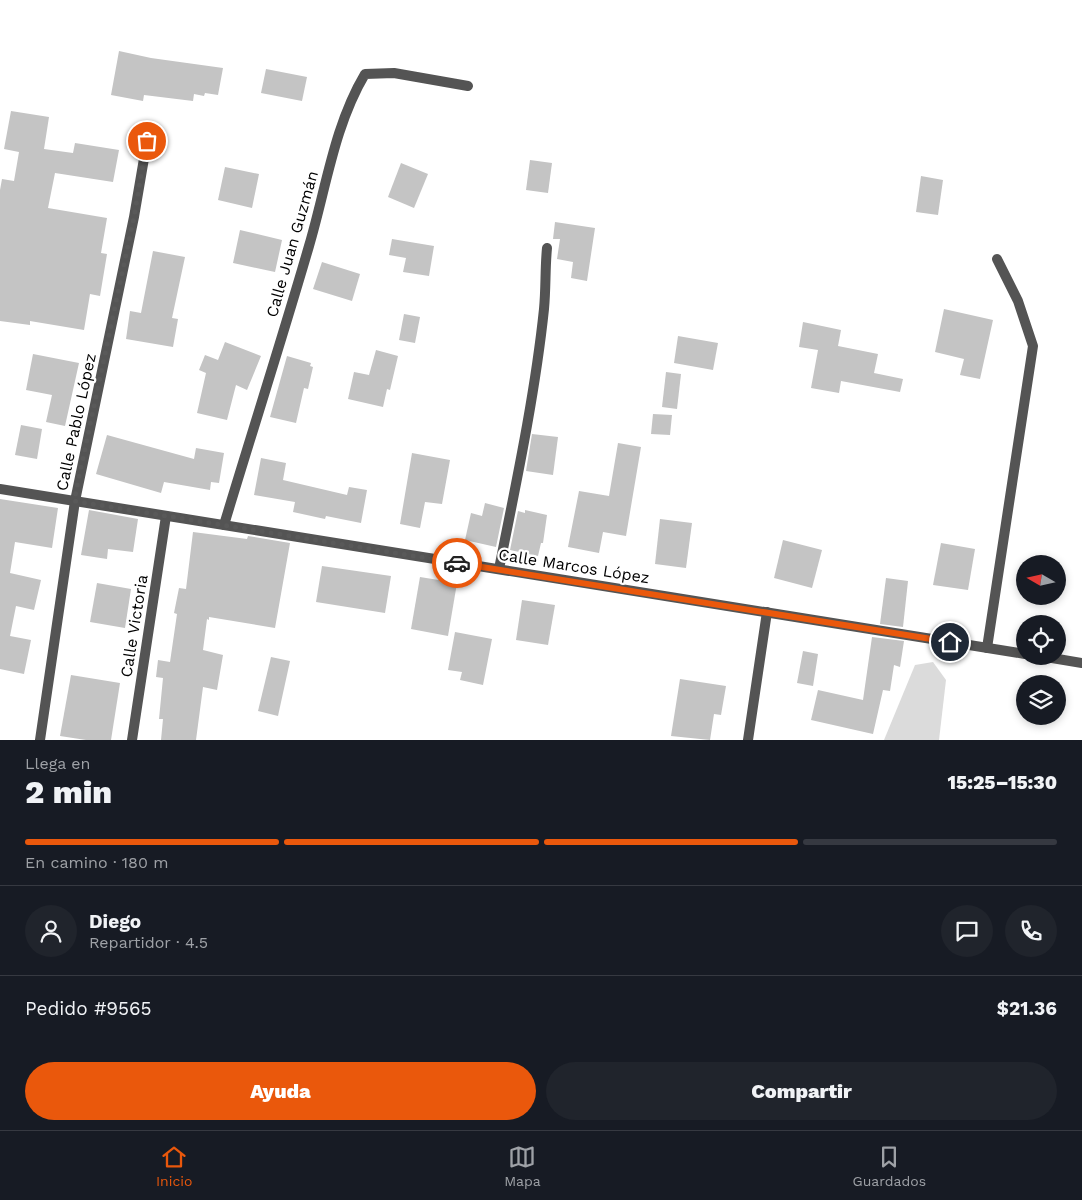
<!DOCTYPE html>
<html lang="es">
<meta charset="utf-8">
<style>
body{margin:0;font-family:"Work Sans",sans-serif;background:#20242c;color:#f1f3f6;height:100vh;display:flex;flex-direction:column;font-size:19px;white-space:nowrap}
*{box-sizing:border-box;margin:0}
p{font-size:16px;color:#9ea1a6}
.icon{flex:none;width:28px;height:28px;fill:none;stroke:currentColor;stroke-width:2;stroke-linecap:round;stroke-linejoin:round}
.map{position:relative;height:740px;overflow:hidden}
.side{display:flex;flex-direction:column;background:#171b24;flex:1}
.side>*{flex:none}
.needle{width:32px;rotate:279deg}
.controls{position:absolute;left:1016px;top:555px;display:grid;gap:10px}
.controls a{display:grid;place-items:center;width:50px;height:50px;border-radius:50%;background:#171b24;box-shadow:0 2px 8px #0003;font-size:25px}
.pin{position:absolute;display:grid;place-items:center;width:42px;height:42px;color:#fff;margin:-21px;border:2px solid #fff;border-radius:50%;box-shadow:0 1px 5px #0007}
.courier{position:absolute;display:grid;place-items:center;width:50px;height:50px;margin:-25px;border:4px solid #ea580c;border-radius:50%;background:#fff;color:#222;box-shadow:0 1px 6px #0007}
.headline em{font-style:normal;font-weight:800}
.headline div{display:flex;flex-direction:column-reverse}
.headline{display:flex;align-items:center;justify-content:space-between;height:85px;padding:0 25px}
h1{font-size:32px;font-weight:800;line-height:38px}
.bar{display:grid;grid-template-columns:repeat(4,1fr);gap:8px 5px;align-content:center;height:60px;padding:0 25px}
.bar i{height:6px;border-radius:4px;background:#363941}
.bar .active{background:#ea580c}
.bar p{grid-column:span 4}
.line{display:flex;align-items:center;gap:12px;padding:0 25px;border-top:1px solid #363941}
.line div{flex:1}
.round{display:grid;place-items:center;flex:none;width:52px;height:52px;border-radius:26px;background:#20242c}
.button{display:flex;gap:10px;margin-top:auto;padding:10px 25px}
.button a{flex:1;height:58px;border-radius:30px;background:#ea580c;color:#fff;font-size:20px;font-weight:800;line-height:58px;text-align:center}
.button a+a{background:#20242c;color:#f1f3f6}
.tab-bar{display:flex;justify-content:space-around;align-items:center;height:70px;border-top:1px solid #363941;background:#171b24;font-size:14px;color:#9ea1a6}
.tab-bar a{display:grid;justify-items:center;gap:2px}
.tab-bar .active{color:#ea580c}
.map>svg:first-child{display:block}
.green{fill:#dbdbdb}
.building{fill:#c4c4c4}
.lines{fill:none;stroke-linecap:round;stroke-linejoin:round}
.lane{stroke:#545454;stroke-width:10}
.street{stroke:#545454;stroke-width:10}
.done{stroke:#595959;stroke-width:5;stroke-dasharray:0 9}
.route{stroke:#ea580c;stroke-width:6}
.labels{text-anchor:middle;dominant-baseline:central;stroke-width:4.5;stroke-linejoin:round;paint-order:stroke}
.street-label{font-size:16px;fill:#000;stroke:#fff}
</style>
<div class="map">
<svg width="1082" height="740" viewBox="0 0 1082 740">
<rect width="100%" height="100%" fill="#fff"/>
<!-- green -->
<path class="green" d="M933,662L946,680L939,740H884L915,665Z"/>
<!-- building -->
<g class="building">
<path d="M119,51L151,58L223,68L218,95L205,93L204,96L194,94L193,101L144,95L143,101L111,95Z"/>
<path d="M266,69L307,77L302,101L261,93Z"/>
<path d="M11,111L49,117L44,149L73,153L75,143L119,150L113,182L55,173L48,208L107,218L101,253L107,254L100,296L90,294L84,330L30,321V325L0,321V190L2,179L14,181L19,152L4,149Z"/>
<path d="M530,160L552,163L548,193L526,190Z"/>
<path d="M401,163L428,174L414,208L388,197Z"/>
<path d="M225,167L259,174L252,208L218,200Z"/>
<path d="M921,176L943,180L938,215L916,212Z"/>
<path d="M555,222L595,228L587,281L571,278L573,262L557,259L560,239H553Z"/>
<path d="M240,230L282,240L275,272L233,263Z"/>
<path d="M392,239L434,246L429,276L403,272L406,258L389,255Z"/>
<path d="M153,251L185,257L172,318L178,319L173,347L126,339L130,311L141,313Z"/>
<path d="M322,262L360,274L352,301L313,289Z"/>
<path d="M944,309L993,320L980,379L960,375L964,359L935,352Z"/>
<path d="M404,314L420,317L415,343L399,340Z"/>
<path d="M803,322L841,330L838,346L878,354L874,373L903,379L900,392L841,381L839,393L811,388L818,350L799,347Z"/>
<path d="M678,336L718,343L713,370L674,363Z"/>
<path d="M225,342L261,356L247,390L236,385L227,420L197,413L206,373L199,370L205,355L218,360Z"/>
<path d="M376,350L398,356L390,390L387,389L383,407L348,399L354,372L369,375Z"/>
<path d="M33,354L79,363L65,426L46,422L52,395L26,390Z"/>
<path d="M287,356L311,363L310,366L313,367L308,389L304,388L296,423L270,417Z"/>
<path d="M666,372L681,374L677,409L662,407Z"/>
<path d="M653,414L672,415L670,435L651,434Z"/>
<path d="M21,425L42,429L37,459L15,455Z"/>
<path d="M532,434L558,437L553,475L526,471Z"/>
<path d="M107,435L194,459L196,448L224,453L219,483L211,482L210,490L164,482L161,493L96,474Z"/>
<path d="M618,443L641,447L626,536L603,532L599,553L568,547L579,491L609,496Z"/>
<path d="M412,453L450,460L442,504L425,502L420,528L400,524Z"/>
<path d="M261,458L286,463L283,480L347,495L349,487L367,490L361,523L326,516L325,519L293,512L295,502L254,495Z"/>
<path d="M0,499L58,508L52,548L15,542L10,573L41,580L34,610L16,606L10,636L31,640L24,674L0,669Z"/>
<path d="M485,503L504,508L496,547L465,540L471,513L482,516Z"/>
<path d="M89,510L138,519L133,552L108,549L107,559L81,555Z"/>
<path d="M525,510L547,515L543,543H541L538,556L510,550L518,511L525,513Z"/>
<path d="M660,519L692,523L686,568L655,564Z"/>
<path d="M193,532L247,539L248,536L290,543L275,628L209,617V620L207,619L203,650L223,655L217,690L203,687L196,740H161L163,719H159L163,678L156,677L158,660L170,662L177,614L174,613L179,588L186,589Z"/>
<path d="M783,540L822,550L812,588L774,578Z"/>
<path d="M941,543L975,549L968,590L933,585Z"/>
<path d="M322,566L391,576L385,613L316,602Z"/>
<path d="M420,577L457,583L448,636L411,629Z"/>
<path d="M886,578L908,581L903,627L880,624Z"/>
<path d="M97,583L131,589L125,628L90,622Z"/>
<path d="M522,600L555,605L548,645L516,640Z"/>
<path d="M455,632L492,639L483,685L460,680L462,672L448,670Z"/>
<path d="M872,637L904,641L900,667L894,665L890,691L883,690L873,734L811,720L818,690L863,700Z"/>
<path d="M803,651L818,654L813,686L797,683Z"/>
<path d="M271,657L290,661L278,716L258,711Z"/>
<path d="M71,675L120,683L111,740H86L60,736Z"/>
<path d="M680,679L726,686L721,715L714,714L710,740L671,736Z"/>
</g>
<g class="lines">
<!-- lane -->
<path class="lane" d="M987,648L1033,346L1018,301L997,259"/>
<!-- street -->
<g class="street">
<path d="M0,489L1025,654"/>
<path d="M224,525C252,432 282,339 309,246C326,189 334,126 365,74L394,73L468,86"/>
<path d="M499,569C516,484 535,395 544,309C546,288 545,268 547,248"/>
<path d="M1040,656L1082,663"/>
<path d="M40,740L75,501L134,217L147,141"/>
<path d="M132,740L166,516"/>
<path d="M748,740L767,612"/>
</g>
</g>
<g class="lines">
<!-- done -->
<path class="done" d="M147,141L134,217L74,501L457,563"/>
<!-- route -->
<path class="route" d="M457,563L950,642"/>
</g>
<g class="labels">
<!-- street labels -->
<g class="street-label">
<text transform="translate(292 244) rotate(-74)">Calle Juan Guzmán</text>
<text transform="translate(76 422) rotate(-78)">Calle Pablo López</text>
<text transform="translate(574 566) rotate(9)">Calle Marcos López</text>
<text transform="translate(134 626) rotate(-81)">Calle Victoria</text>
</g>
</g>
</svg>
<div class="controls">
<a><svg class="needle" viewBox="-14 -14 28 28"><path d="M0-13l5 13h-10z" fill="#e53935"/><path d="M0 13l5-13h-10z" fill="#9ea1a6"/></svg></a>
<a><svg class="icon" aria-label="locate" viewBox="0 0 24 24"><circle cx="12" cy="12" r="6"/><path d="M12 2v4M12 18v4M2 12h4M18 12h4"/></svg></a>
<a><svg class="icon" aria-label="layers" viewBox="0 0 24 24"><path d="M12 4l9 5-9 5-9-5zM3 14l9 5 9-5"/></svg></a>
</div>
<div class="pin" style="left:147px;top:141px;background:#ea580c"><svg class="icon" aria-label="bag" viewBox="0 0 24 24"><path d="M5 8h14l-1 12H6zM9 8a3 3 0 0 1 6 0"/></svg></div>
<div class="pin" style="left:950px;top:642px;background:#1f2937"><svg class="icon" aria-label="home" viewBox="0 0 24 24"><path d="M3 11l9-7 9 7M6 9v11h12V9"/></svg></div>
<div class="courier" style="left:457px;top:563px"><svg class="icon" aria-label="car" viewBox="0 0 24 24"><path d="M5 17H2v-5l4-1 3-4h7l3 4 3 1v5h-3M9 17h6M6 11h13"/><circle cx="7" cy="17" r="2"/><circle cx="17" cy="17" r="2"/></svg></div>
</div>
<section class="side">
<div class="headline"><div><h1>2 min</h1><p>Llega en</p></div><em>15:25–15:30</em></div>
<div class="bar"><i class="active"></i><i class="active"></i><i class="active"></i><i></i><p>En camino · 180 m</p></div>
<div class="line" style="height:90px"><a class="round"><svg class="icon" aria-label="person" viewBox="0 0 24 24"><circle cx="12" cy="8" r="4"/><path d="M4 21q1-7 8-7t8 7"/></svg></a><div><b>Diego</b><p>Repartidor · 4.5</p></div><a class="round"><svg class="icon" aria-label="chat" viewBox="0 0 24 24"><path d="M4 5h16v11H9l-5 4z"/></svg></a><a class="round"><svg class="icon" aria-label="phone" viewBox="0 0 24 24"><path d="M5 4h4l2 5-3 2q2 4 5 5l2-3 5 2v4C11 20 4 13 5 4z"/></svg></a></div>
<div class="line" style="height:65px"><div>Pedido #9565</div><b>$21.36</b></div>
<div class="button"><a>Ayuda</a><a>Compartir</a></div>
</section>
<nav class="tab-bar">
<a class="active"><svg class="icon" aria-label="home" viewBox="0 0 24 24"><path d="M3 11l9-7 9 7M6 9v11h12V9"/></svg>Inicio</a>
<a><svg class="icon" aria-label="map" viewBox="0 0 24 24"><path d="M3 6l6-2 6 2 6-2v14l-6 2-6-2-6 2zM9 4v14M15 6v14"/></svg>Mapa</a>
<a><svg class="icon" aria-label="saved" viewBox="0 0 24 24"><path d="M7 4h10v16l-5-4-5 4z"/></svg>Guardados</a>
</nav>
